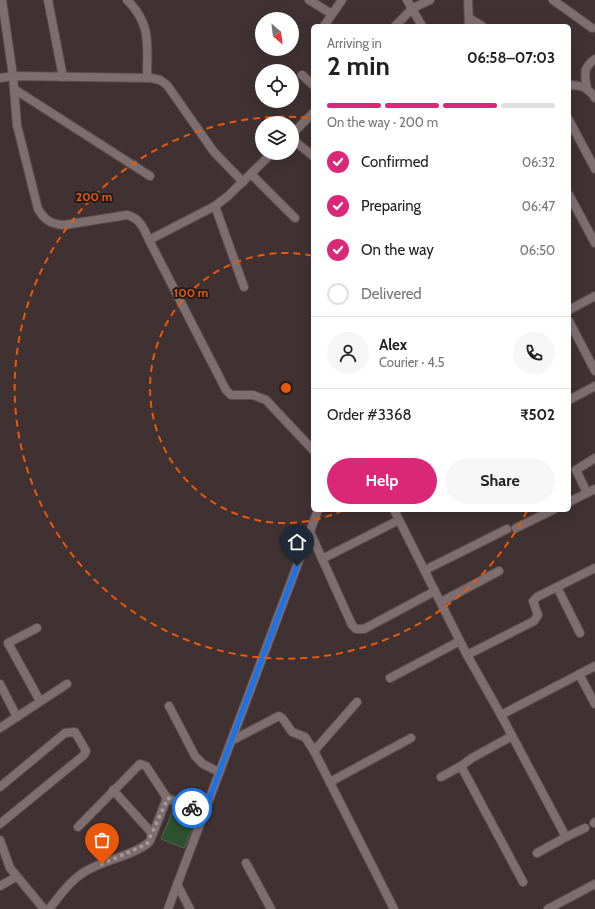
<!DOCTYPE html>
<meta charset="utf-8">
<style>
body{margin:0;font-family:Cabin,sans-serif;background:#f6f6f6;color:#222;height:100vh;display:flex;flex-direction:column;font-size:15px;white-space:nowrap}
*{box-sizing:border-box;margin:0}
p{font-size:13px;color:#767676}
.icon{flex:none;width:22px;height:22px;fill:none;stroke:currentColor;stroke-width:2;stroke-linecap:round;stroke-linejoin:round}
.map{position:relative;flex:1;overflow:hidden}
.drawer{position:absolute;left:311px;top:24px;width:260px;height:488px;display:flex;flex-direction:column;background:#fff;border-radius:6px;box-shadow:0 4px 16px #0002}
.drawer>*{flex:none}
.needle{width:26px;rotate:152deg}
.buttons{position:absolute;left:255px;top:12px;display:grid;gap:8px}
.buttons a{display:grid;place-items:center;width:44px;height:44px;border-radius:50%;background:#fff;box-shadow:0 4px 16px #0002;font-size:20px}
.pin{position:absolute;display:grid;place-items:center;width:34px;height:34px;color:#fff;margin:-41px -17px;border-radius:50% 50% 50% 0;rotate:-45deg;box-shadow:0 0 4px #0007}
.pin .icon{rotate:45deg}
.courier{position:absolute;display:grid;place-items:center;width:40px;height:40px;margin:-20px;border:3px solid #1a73e8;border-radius:50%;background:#fff;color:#222;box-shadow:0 1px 5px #0007}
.summary em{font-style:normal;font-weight:700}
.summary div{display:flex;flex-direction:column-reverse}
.summary{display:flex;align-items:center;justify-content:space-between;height:68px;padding:0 16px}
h1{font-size:26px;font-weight:700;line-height:30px}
.bar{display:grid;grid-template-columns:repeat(4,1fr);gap:6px 4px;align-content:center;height:48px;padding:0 16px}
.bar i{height:5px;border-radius:3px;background:#e0e0e0}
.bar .selected{background:#db2777}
.bar p{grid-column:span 4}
.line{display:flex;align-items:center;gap:10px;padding:0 16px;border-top:1px solid #e0e0e0}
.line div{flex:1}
.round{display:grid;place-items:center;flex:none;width:42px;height:42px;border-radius:21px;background:#f6f6f6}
ol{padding:0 16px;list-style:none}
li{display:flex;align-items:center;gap:12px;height:44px}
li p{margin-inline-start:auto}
li .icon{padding:4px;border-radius:50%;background:#db2777;color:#fff;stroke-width:4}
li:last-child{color:#767676}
li i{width:22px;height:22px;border:2px solid #e0e0e0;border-radius:50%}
.button{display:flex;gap:8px;margin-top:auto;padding:8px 16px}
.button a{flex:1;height:46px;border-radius:24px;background:#db2777;color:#fff;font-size:16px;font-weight:700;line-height:46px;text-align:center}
.button a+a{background:#f6f6f6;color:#222}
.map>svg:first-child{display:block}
.building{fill:#2b512f;stroke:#576258}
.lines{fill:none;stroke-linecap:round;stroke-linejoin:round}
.minor-casing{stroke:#594e4e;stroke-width:10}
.minor{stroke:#7e6e6f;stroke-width:8}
.done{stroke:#a59a9a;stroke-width:4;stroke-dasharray:0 7.2}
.route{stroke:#1a73e8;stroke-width:5}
.ring{fill:none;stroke:#e8590c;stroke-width:2;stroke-dasharray:7 5}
.centre{fill:#e8590c;stroke:#221c1c;stroke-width:2}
.ring-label{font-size:12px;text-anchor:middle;font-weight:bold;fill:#e8590c;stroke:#221c1c;stroke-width:4;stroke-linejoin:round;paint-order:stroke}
</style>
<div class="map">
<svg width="595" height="909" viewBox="0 0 595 909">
<rect width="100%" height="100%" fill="#403233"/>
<!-- building -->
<path class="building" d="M172,813L195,822L184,848L161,839Z"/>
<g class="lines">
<defs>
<g id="minor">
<path d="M2,0L13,76L17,125L38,209C45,220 50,224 64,225L127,215C140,218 144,229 149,240L226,390L231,395H253L266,400L313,450"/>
<path d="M48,0L63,77"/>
<path d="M127,0C152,24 147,46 147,78"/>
<path d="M309,0L332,14"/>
<path d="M407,0L422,26"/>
<path d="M468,0L469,26"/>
<path d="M553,0L592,28"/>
<path d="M469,18L482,26"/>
<path d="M324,26L342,0"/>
<path d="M395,26L413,8L430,0"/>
<path d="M302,75L313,85"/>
<path d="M0,78L13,76L151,78L160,80L167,85L214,152L243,182"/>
<path d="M569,85C581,85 589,88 595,98"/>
<path d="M14,89L150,176"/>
<path d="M587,89C585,75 582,68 595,59"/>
<path d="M569,120L595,169"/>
<path d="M292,134L313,113"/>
<path d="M292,139L313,156"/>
<path d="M251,174L295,218"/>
<path d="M569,195L595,243"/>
<path d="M215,206L244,287"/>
<path d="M149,240L215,206L228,196L272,153"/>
<path d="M569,310L595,296"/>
<path d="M569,321L595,371"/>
<path d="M569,400L595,386"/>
<path d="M587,493L576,470L595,458"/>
<path d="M569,502L595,489"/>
<path d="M394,510L467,655L501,715L595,666"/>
<path d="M516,528L553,510"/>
<path d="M310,532L352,625L356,629H364L435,591"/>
<path d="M322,559L399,520"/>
<path d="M425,570L507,529"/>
<path d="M557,587L580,633"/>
<path d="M441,602L499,571"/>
<path d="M37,628L8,643L40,701"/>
<path d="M467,655L534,621L538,615L533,601L537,597L595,568"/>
<path d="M579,674L595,704"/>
<path d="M390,678L460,641"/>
<path d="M0,684L17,717"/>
<path d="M169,706L195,756L203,764L219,772"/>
<path d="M501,715L566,837L537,853"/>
<path d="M0,728L67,684"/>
<path d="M512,736L472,758L461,766L523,882"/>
<path d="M231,741L279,716L283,719L292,732L305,737L314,751L357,702"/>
<path d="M314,751L394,909"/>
<path d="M441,777L461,766"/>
<path d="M330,782L411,738"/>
<path d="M0,787L65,733L75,732L86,751L84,755L0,824"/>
<path d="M594,823L595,822"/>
<path d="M78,827L140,764L146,766L167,798L204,813"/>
<path d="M152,836L167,798"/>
<path d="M566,837L585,828"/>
<path d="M0,840L10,868L44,909"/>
<path d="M246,863L271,909"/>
<path d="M177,884L190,909"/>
<path d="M0,886L16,877"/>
<path d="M49,909C59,897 67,884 80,875C98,861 130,857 147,844C152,840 152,836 150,831L113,790"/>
<path d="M168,909L318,510"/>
<path d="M548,909L595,884"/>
</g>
</defs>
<!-- minor casing -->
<use href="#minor" class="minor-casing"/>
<!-- minor -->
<use href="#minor" class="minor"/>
</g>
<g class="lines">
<!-- done -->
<path class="done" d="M102,864L147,844L168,798L192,808"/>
<!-- route -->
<path class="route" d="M192,808L204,813L297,566"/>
</g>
<!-- distance rings -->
<g class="ring">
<path d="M343 510A135 135 0 1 1 313 256"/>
<path d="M527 511A271 271 0 1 1 312 118"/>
</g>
<circle cx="286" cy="388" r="6" class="centre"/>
<g class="ring-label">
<text x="94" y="201">200 m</text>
<text x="191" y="297">100 m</text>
</g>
</svg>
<div class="buttons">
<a><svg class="needle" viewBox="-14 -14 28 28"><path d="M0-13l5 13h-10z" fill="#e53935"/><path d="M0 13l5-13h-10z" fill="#767676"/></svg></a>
<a><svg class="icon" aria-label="locate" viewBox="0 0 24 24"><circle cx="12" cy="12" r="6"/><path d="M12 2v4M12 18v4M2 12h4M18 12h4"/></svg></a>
<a><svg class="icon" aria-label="layers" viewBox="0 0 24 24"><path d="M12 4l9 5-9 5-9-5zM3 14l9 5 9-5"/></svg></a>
</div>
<div class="pin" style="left:102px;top:864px;background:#ea580c"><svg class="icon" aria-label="bag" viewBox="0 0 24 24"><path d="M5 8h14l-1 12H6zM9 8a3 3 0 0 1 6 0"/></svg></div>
<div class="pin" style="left:297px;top:566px;background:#1f2937"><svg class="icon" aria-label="home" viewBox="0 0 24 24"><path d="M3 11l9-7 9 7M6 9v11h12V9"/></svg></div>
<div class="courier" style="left:192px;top:808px"><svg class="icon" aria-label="bike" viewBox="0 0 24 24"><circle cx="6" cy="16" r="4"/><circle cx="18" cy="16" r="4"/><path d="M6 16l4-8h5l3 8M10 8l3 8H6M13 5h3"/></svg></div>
<section class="drawer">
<div class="summary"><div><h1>2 min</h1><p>Arriving in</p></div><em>06:58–07:03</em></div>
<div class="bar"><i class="selected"></i><i class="selected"></i><i class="selected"></i><i></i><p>On the way · 200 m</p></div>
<ol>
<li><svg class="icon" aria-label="check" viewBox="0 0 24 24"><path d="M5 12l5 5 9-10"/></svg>Confirmed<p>06:32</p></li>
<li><svg class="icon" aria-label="check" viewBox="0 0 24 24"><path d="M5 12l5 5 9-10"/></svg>Preparing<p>06:47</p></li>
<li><svg class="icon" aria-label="check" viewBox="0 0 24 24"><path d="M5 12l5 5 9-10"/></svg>On the way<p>06:50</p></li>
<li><i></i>Delivered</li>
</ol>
<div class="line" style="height:72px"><a class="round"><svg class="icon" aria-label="person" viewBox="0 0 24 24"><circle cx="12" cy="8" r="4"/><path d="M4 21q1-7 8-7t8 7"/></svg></a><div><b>Alex</b><p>Courier · 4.5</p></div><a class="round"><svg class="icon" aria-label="phone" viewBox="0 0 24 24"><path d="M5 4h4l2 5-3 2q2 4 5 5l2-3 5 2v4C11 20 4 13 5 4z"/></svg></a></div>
<div class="line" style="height:52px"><div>Order #3368</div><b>₹502</b></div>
<div class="button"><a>Help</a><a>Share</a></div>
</section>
</div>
